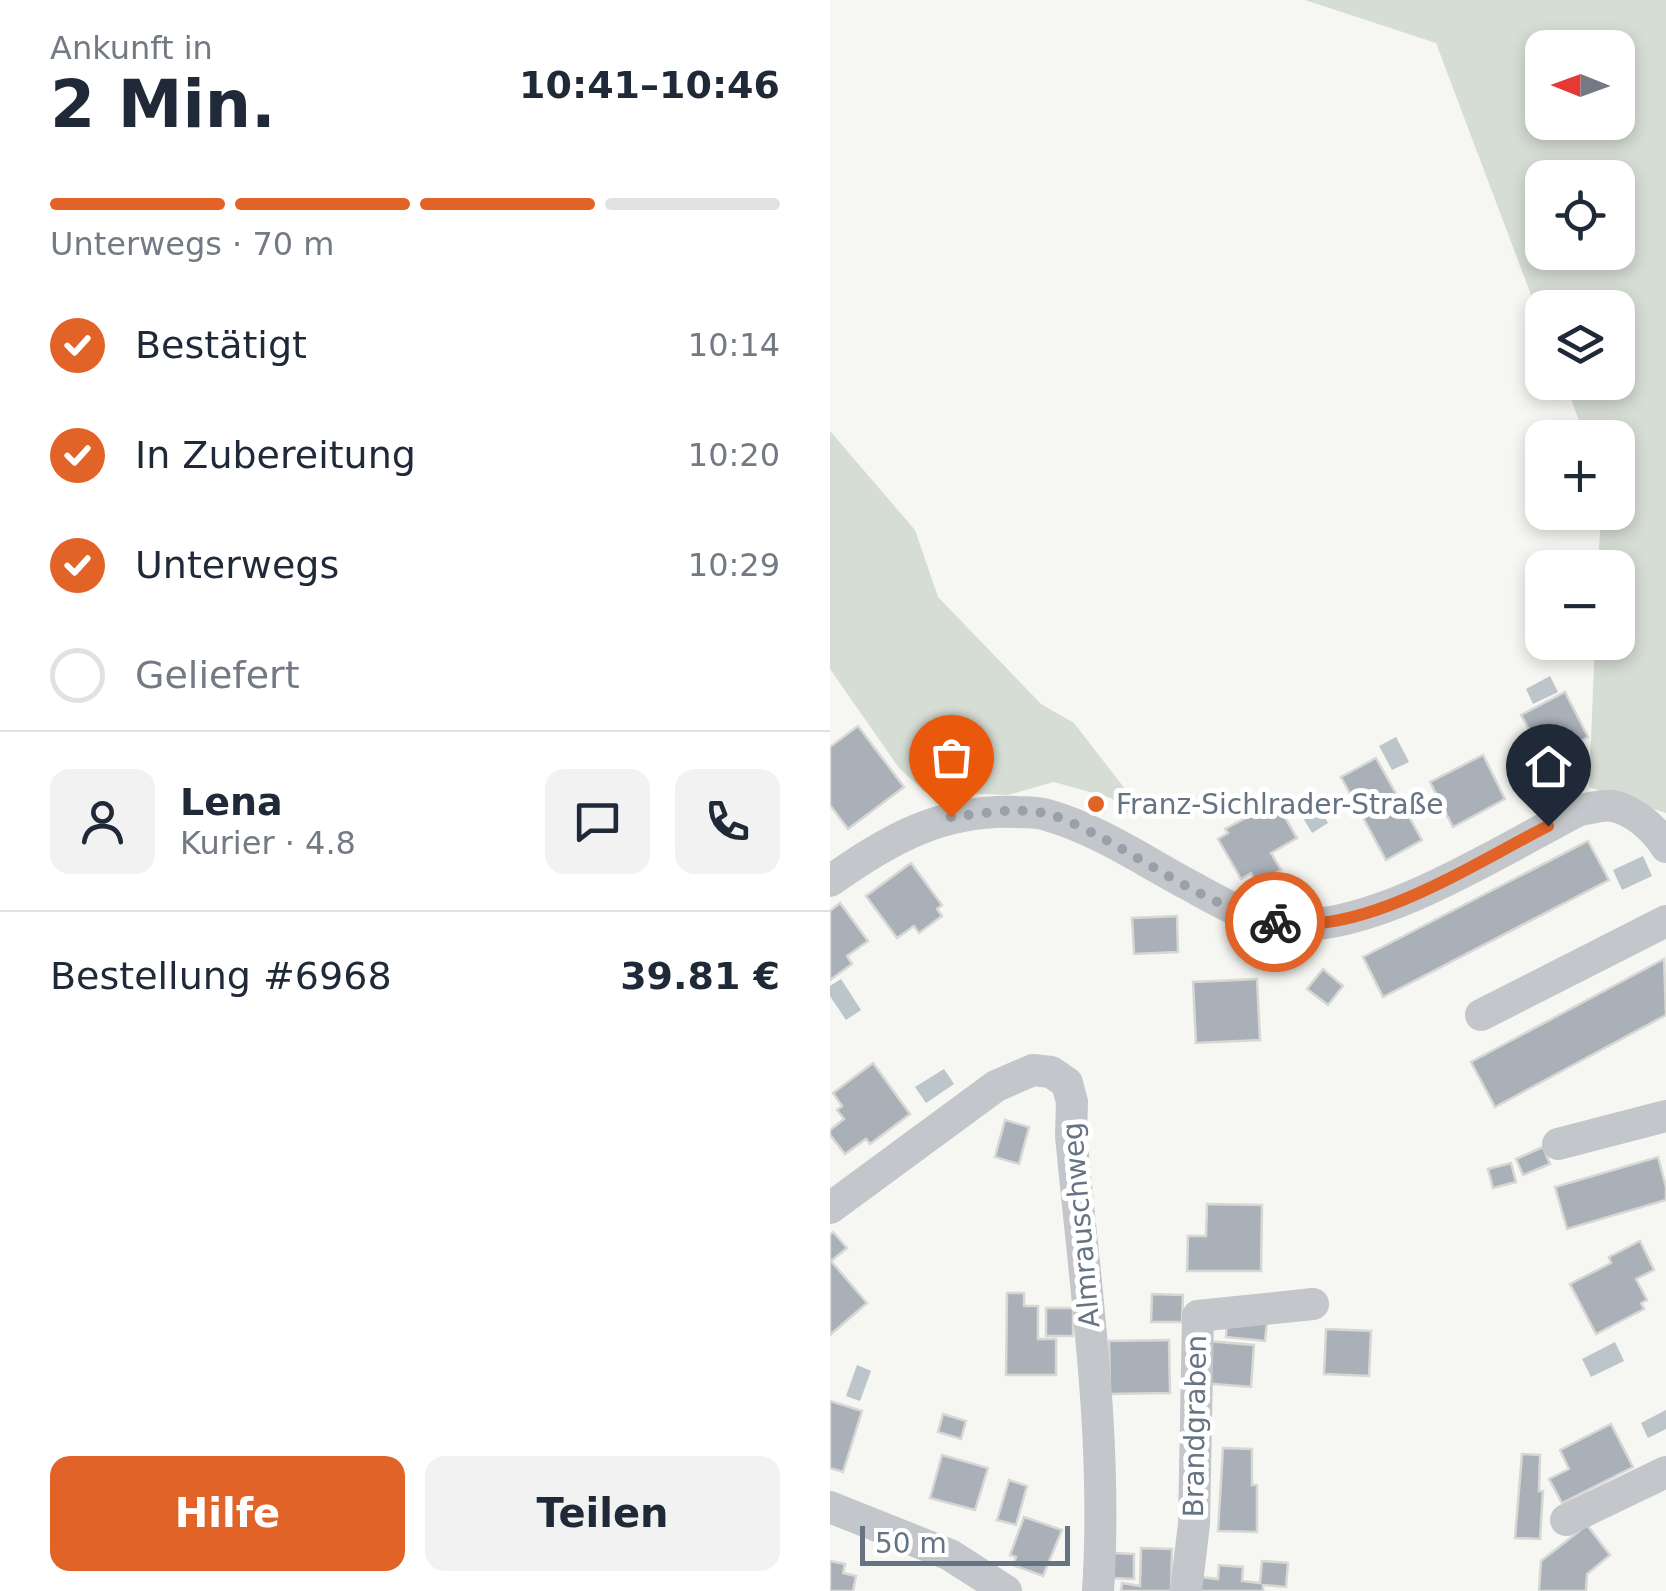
<!DOCTYPE html>
<html lang="de">
<meta charset="utf-8">
<style>
body{margin:0;font-family:"DejaVu Sans",sans-serif;background:#f2f2f3;color:#1f2937;height:100vh;display:flex;flex-direction:column;font-size:38px;white-space:nowrap}
*{box-sizing:border-box;margin:0}
p{font-size:32px;color:#747a83}
.icon{flex:none;width:55px;height:55px;fill:none;stroke:currentColor;stroke-width:2;stroke-linecap:round;stroke-linejoin:round}
.map{position:relative;flex:1;overflow:hidden}
.panel{display:flex;flex-direction:column;background:#fff;width:830px}
.panel>*{flex:none}
.needle{width:65px;rotate:271deg}
.tools{position:absolute;left:695px;top:30px;display:grid;gap:20px}
.tools a{display:grid;place-items:center;width:110px;height:110px;border-radius:20px;background:#fff;box-shadow:0 5px 15px #0003;font-size:50px}
.scale{position:absolute;left:30px;bottom:25px;width:210px;box-sizing:border-box;padding-left:10px;border:5px solid #657383;border-top:0;font-size:28px;line-height:35px;white-space:nowrap;color:#657383;-webkit-text-stroke:8px #fff;paint-order:stroke}
.pin{position:absolute;display:grid;place-items:center;width:85px;height:85px;color:#fff;margin:-102px -42px;border-radius:50% 50% 50% 0;rotate:-45deg;box-shadow:0 0 10px #0007}
.pin .icon{rotate:45deg}
.courier{position:absolute;display:grid;place-items:center;width:100px;height:100px;margin:-50px;border:8px solid #e26327;border-radius:50%;background:#fff;color:#222;box-shadow:0 2px 12px #0007}
.overview em{font-style:normal;font-weight:600}
.overview div{display:flex;flex-direction:column-reverse}
.overview{display:flex;align-items:center;justify-content:space-between;height:170px;padding:0 50px}
h1{font-size:65px;font-weight:600;line-height:75px}
.bar{display:grid;grid-template-columns:repeat(4,1fr);gap:15px 10px;align-content:center;height:120px;padding:0 50px}
.bar i{height:12px;border-radius:8px;background:#e0e1e3}
.bar .selected{background:#e26327}
.bar p{grid-column:span 4}
.line{display:flex;align-items:center;gap:25px;padding:0 50px;border-top:2px solid #e0e1e3}
.line div{flex:1}
.round{display:grid;place-items:center;flex:none;width:105px;height:105px;border-radius:20px;background:#f2f2f3}
ol{padding:0 50px;list-style:none}
li{display:flex;align-items:center;gap:30px;height:110px}
li p{margin-inline-start:auto}
li .icon{padding:10px;border-radius:50%;background:#e26327;color:#fff;stroke-width:4}
li:last-child{color:#747a83}
li i{width:55px;height:55px;border:5px solid #e0e1e3;border-radius:50%}
.button{display:flex;gap:20px;margin-top:auto;padding:20px 50px}
.button a{flex:1;height:115px;border-radius:20px;background:#e26327;color:#fff;font-size:40px;font-weight:600;line-height:115px;text-align:center}
.button a+a{background:#f2f2f3;color:#1f2937}
main{display:flex;flex:1;min-height:0}
.map>svg:first-child{display:block}
.green{fill:#d6ddd4;fill-rule:evenodd}
.water{fill:#bbc5ca}
.building{fill:#a9b0b7;stroke:#d7d7d5;stroke-width:2.5}
.lines{fill:none;stroke-linecap:round;stroke-linejoin:round}
.minor{stroke:#c3c6ca;stroke-width:32}
.done{stroke:#98a1aa;stroke-width:10;stroke-dasharray:0 18}
.route{stroke:#e26327;stroke-width:12}
.poi-dot{fill:#e26327;stroke:#fff;stroke-width:4}
.labels{text-anchor:middle;dominant-baseline:central;stroke-width:10;stroke-linejoin:round;paint-order:stroke}
.poi-label{font-size:28px;fill:#657383;stroke:#fff;text-anchor:start}
.street-label{font-size:28px;fill:#657383;stroke:#fff}
</style>
<main>
<section class="panel">
<div class="overview"><div><h1>2 Min.</h1><p>Ankunft in</p></div><em>10:41–10:46</em></div>
<div class="bar"><i class="selected"></i><i class="selected"></i><i class="selected"></i><i></i><p>Unterwegs · 70 m</p></div>
<ol>
<li><svg class="icon" aria-label="check" viewBox="0 0 24 24"><path d="M5 12l5 5 9-10"/></svg>Bestätigt<p>10:14</p></li>
<li><svg class="icon" aria-label="check" viewBox="0 0 24 24"><path d="M5 12l5 5 9-10"/></svg>In Zubereitung<p>10:20</p></li>
<li><svg class="icon" aria-label="check" viewBox="0 0 24 24"><path d="M5 12l5 5 9-10"/></svg>Unterwegs<p>10:29</p></li>
<li><i></i>Geliefert</li>
</ol>
<div class="line" style="height:180px"><a class="round"><svg class="icon" aria-label="person" viewBox="0 0 24 24"><circle cx="12" cy="8" r="4"/><path d="M4 21q1-7 8-7t8 7"/></svg></a><div><b>Lena</b><p>Kurier · 4.8</p></div><a class="round"><svg class="icon" aria-label="chat" viewBox="0 0 24 24"><path d="M4 5h16v11H9l-5 4z"/></svg></a><a class="round"><svg class="icon" aria-label="phone" viewBox="0 0 24 24"><path d="M5 4h4l2 5-3 2q2 4 5 5l2-3 5 2v4C11 20 4 13 5 4z"/></svg></a></div>
<div class="line" style="height:130px"><div>Bestellung #6968</div><b>39.81 €</b></div>
<div class="button"><a>Hilfe</a><a>Teilen</a></div>
</section>
<div class="map">
<svg width="836" height="1591" viewBox="0 0 836 1591">
<rect width="100%" height="100%" fill="#f6f6f2"/>
<!-- green -->
<g class="green">
<path d="M475,0H836V813L759,787L765,643L788,642V568L768,567L771,513L788,512V438L755,437L735,383L788,382V308H712V324L606,43ZM712,48H788V122H712ZM712,178H788V252H712Z"/>
<path d="M0,431L85,530L108,597L211,704L244,723L302,798L299,816L281,798L224,782L178,795L95,792L69,768L0,669Z"/>
</g>
<!-- water -->
<g class="water">
<path d="M720,676L728,692L703,704L696,689Z"/>
<path d="M566,737L579,762L562,770L549,746Z"/>
<path d="M483,796L498,823L482,833L466,806Z"/>
<path d="M813,856L822,876L792,890L783,870Z"/>
<path d="M11,979L31,1010L16,1020L0,996V986Z"/>
<path d="M114,1069L124,1084L96,1103L85,1087Z"/>
<path d="M785,1342L794,1361L761,1377L752,1359Z"/>
<path d="M27,1365L41,1371L30,1401L16,1396Z"/>
<path d="M836,1410V1429L818,1438L811,1423Z"/>
</g>
<!-- building -->
<g class="building">
<path d="M735,692L758,737L738,747L750,769L722,784L695,734L700,731L691,715Z"/>
<path d="M28,726L74,787L18,829L0,805V747Z"/>
<path d="M653,755L675,799L623,827L600,782Z"/>
<path d="M546,758L592,840L556,860L511,777Z"/>
<path d="M260,796L277,805L274,812L256,803Z"/>
<path d="M446,802L467,838L441,853L451,870L427,884L421,873L411,879L388,839L398,833L395,829Z"/>
<path d="M758,841L779,880L553,997L533,957Z"/>
<path d="M81,863L112,905L107,909L112,916L89,933L84,926L67,938L36,896Z"/>
<path d="M10,903L38,941L17,956L22,964L0,980V911Z"/>
<path d="M347,916L348,952L304,954L302,918Z"/>
<path d="M834,959L836,1015L665,1107L641,1062Z"/>
<path d="M493,969L513,986L498,1005L477,989Z"/>
<path d="M427,979L430,1040L366,1043L363,982Z"/>
<path d="M43,1063L80,1114L40,1144L36,1139L15,1154L0,1135V1130L14,1119L7,1110L12,1106L3,1093Z"/>
<path d="M175,1120L199,1127L189,1164L165,1157Z"/>
<path d="M713,1147L720,1164L693,1175L686,1159Z"/>
<path d="M828,1157L836,1187V1200L737,1229L725,1187Z"/>
<path d="M681,1163L686,1182L663,1188L658,1169Z"/>
<path d="M377,1204L432,1205L431,1271H357L358,1236H376Z"/>
<path d="M3,1232L17,1248L1,1261L37,1303L0,1335V1235Z"/>
<path d="M810,1241L824,1270L806,1279L817,1300L811,1303L814,1309L766,1334L740,1284L781,1263L779,1257Z"/>
<path d="M177,1293H194V1306H208V1339H226V1375H176Z"/>
<path d="M322,1294L353,1295L352,1322H321Z"/>
<rect x="216" y="1308" width="27" height="28"/>
<path d="M397,1318L437,1321L435,1341L396,1337Z"/>
<path d="M496,1329L541,1331L539,1376L494,1374Z"/>
<path d="M339,1340L340,1393L280,1394L279,1341Z"/>
<path d="M376,1341L424,1345L421,1387L372,1383Z"/>
<path d="M0,1401L32,1411L13,1472L0,1468Z"/>
<path d="M113,1414L136,1421L131,1439L108,1432Z"/>
<path d="M781,1424L803,1467L732,1503L719,1479L739,1469L730,1450Z"/>
<path d="M393,1448L422,1449V1485H427V1532L388,1531Z"/>
<path d="M692,1454L710,1455L709,1491H713L710,1539L685,1538Z"/>
<path d="M112,1455L158,1468L145,1510L100,1498Z"/>
<path d="M179,1480L197,1486L186,1525L167,1520Z"/>
<path d="M194,1517L232,1530L213,1576L183,1565L186,1557L180,1555Z"/>
<path d="M757,1525L780,1555L757,1574L756,1591H709L711,1561Z"/>
<path d="M311,1548L342,1549L341,1591H291L292,1583L310,1586Z"/>
<path d="M283,1553L304,1554V1579L282,1578Z"/>
<path d="M0,1561L15,1564L13,1573L26,1576L23,1591H0Z"/>
<path d="M432,1561L458,1563L456,1587L433,1585V1591H369L370,1577L388,1579L389,1565L413,1567L412,1581L430,1583Z"/>
</g>
<g class="lines">
<!-- minor -->
<g class="minor">
<path d="M0,881C59,839 112,809 187,812C197,812 208,812 217,815C267,829 314,861 359,885C392,903 426,924 464,925C550,928 672,850 749,810C759,809 773,804 783,806C805,811 825,829 836,847"/>
<path d="M651,1015L836,921"/>
<path d="M728,1144L836,1116"/>
<path d="M0,1208L166,1086L203,1070L221,1072L237,1083L242,1102L241,1135C255,1286 278,1439 268,1591"/>
<path d="M0,1507L120,1555L176,1591"/>
<path d="M736,1520L836,1472"/>
<path d="M356,1591L364,1524L368,1316L483,1304"/>
</g>
</g>
<g class="lines">
<!-- done -->
<path class="done" d="M121,817C151,814 184,807 214,813C236,818 258,831 278,841C325,867 393,913 445,922"/>
<!-- route -->
<path class="route" d="M445,922C532,938 641,865 718,826"/>
</g>
<!-- markers -->
<circle class="poi-dot" cx="266" cy="804" r="10"/>
<g class="labels">
<!-- poi labels -->
<g class="poi-label">
<text x="286" y="804">Franz-Sichlrader-Straße</text>
</g>
<!-- street labels -->
<g class="street-label">
<text transform="translate(251 1225) rotate(-95)">Almrauschweg</text>
<text transform="translate(365 1426) rotate(-89)">Brandgraben</text>
</g>
</g>
</svg>
<div class="tools">
<a><svg class="needle" viewBox="-14 -14 28 28"><path d="M0-13l5 13h-10z" fill="#e53935"/><path d="M0 13l5-13h-10z" fill="#747a83"/></svg></a>
<a><svg class="icon" aria-label="locate" viewBox="0 0 24 24"><circle cx="12" cy="12" r="6"/><path d="M12 2v4M12 18v4M2 12h4M18 12h4"/></svg></a>
<a><svg class="icon" aria-label="layers" viewBox="0 0 24 24"><path d="M12 4l9 5-9 5-9-5zM3 14l9 5 9-5"/></svg></a>
<a>+</a>
<a>−</a>
</div>
<div class="scale">50 m</div>
<div class="pin" style="left:121px;top:817px;background:#ea580c"><svg class="icon" aria-label="bag" viewBox="0 0 24 24"><path d="M5 8h14l-1 12H6zM9 8a3 3 0 0 1 6 0"/></svg></div>
<div class="pin" style="left:718px;top:826px;background:#1f2937"><svg class="icon" aria-label="home" viewBox="0 0 24 24"><path d="M3 11l9-7 9 7M6 9v11h12V9"/></svg></div>
<div class="courier" style="left:445px;top:922px"><svg class="icon" aria-label="bike" viewBox="0 0 24 24"><circle cx="6" cy="16" r="4"/><circle cx="18" cy="16" r="4"/><path d="M6 16l4-8h5l3 8M10 8l3 8H6M13 5h3"/></svg></div>
</div>
</main>
